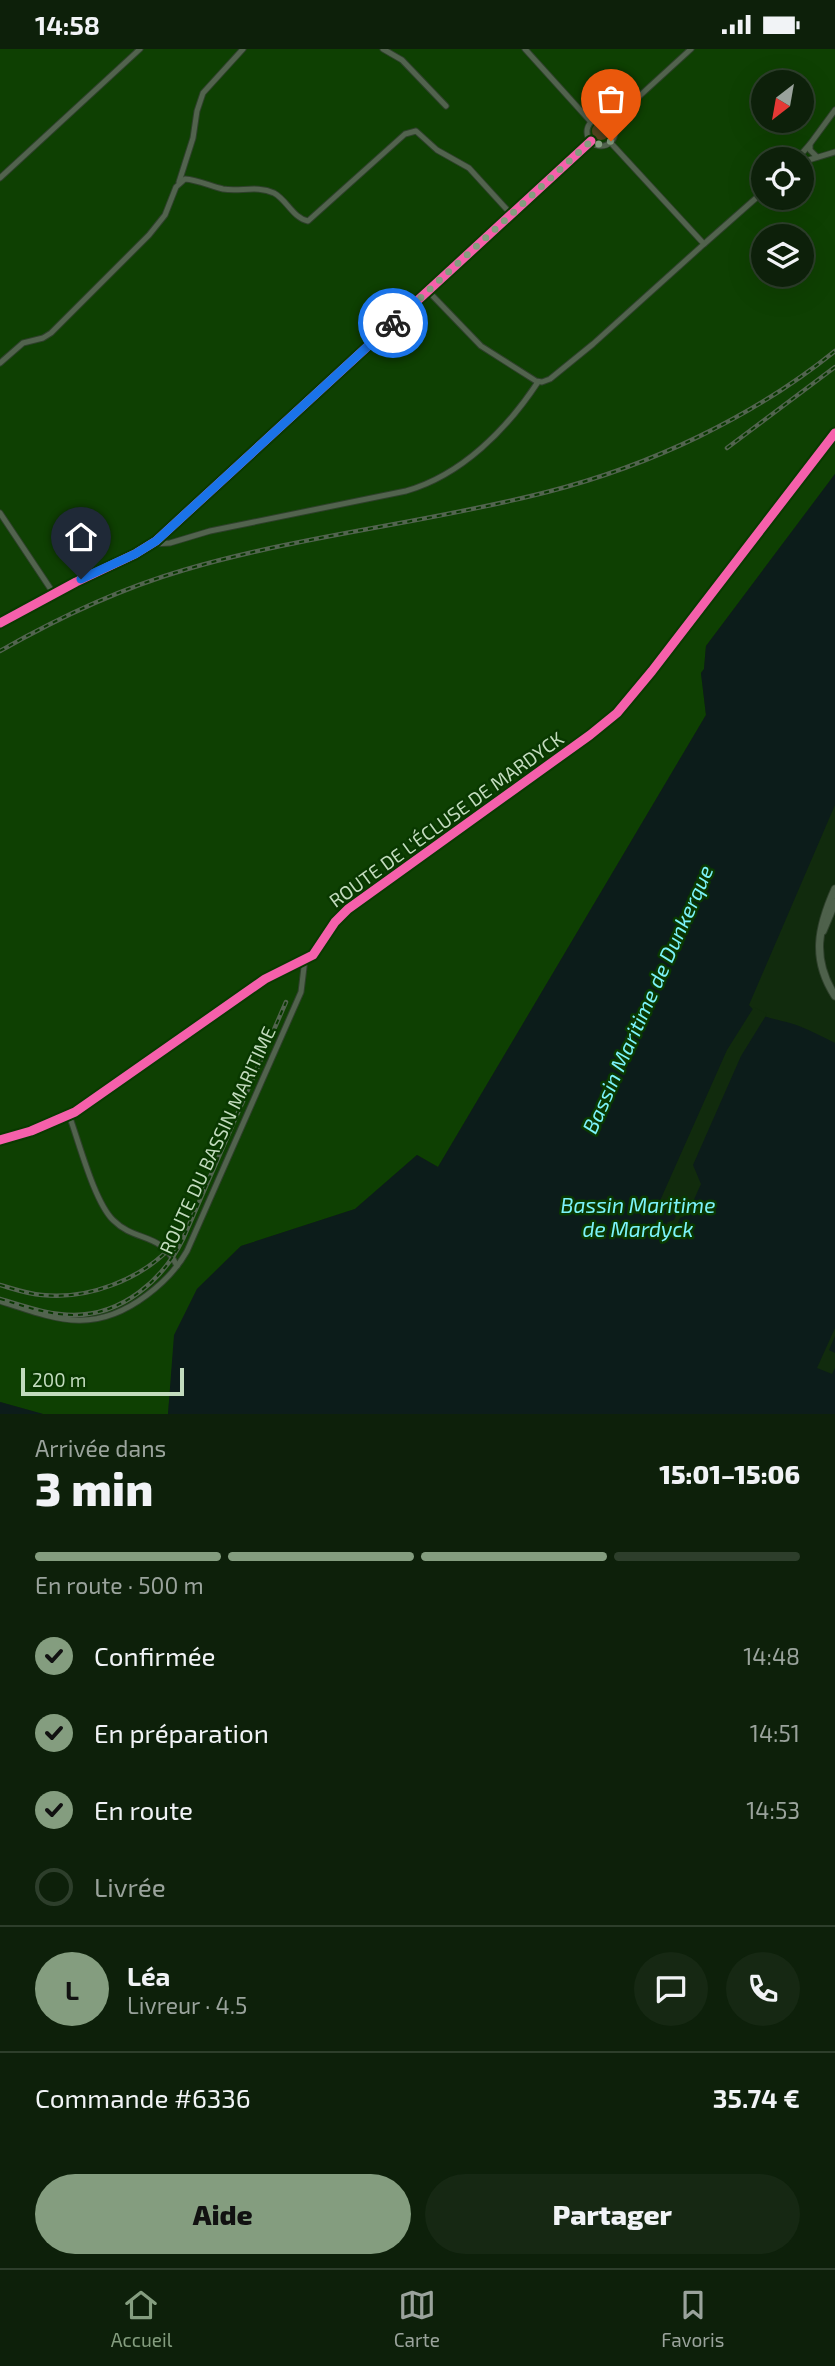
<!DOCTYPE html>
<html lang="fr">
<meta charset="utf-8">
<style>
body{margin:0;font-family:"Exo 2",sans-serif;background:#162813;color:#f1f3f6;height:100vh;display:flex;flex-direction:column;font-size:26px;white-space:nowrap}
*{box-sizing:border-box;margin:0}
p{font-size:23px;color:#9aa39c}
.icon{flex:none;width:38px;height:38px;fill:none;stroke:currentColor;stroke-width:2;stroke-linecap:round;stroke-linejoin:round}
.map{position:relative;height:1365px;overflow:hidden}
.side{display:flex;flex-direction:column;background:#0d200a;flex:1}
.side>*{flex:none}
.needle{width:46px;rotate:211deg}
.buttons{position:absolute;left:751px;top:21px;display:grid;gap:14px}
.buttons a{display:grid;place-items:center;width:63px;height:63px;border-radius:50%;background:#0d200a;box-shadow:0 7px 28px #0002,0 0 0 2px #2d3e2b;font-size:35px}
.scale{position:absolute;left:21px;bottom:18px;width:163px;box-sizing:border-box;padding-left:7px;border:4px solid #c2dbbd;border-top:0;font-size:19px;line-height:24px;white-space:nowrap;color:#c2dbbd;-webkit-text-stroke:5px #093800;paint-order:stroke}
.pin{position:absolute;display:grid;place-items:center;width:60px;height:60px;color:#fff;margin:-72px -30px;border-radius:50% 50% 50% 0;rotate:-45deg;box-shadow:0 0 7px #0007}
.pin .icon{rotate:45deg}
.courier{position:absolute;display:grid;place-items:center;width:70px;height:70px;margin:-35px;border:5px solid #1a73e8;border-radius:50%;background:#fff;color:#222;box-shadow:0 2px 9px #0007}
.headline em{font-style:normal;font-weight:800}
.headline div{display:flex;flex-direction:column-reverse}
.headline{display:flex;align-items:center;justify-content:space-between;height:119px;padding:0 35px}
h1{font-size:46px;font-weight:800;line-height:52px}
.bar{display:grid;grid-template-columns:repeat(4,1fr);gap:10px 7px;align-content:center;height:84px;padding:0 35px}
.bar i{height:9px;border-radius:5px;background:#2d3e2b}
.bar .current{background:#849d7f}
.bar p{grid-column:span 4}
.line{display:flex;align-items:center;gap:18px;padding:0 35px;border-top:2px solid #2d3e2b}
.line div{flex:1}
.round{display:grid;place-items:center;flex:none;width:74px;height:74px;border-radius:37px;background:#162813}
ol{padding:0 35px;list-style:none}
li{display:flex;align-items:center;gap:21px;height:77px}
li p{margin-inline-start:auto}
li .icon{padding:7px;border-radius:50%;background:#849d7f;color:#111;stroke-width:4}
li:last-child{color:#9aa39c}
li i{width:38px;height:38px;border:4px solid #2d3e2b;border-radius:50%}
.primary-button{display:flex;gap:14px;margin-top:auto;padding:14px 35px}
.primary-button a{flex:1;height:80px;border-radius:42px;background:#849d7f;color:#111;font-size:28px;font-weight:800;line-height:80px;text-align:center}
.primary-button a+a{background:#162813;color:#f1f3f6}
.status{display:flex;justify-content:space-between;align-items:center;height:49px;padding:0 35px;background:#0d200a;direction:ltr}
.status svg{height:19px;fill:currentColor}
.menu{display:flex;justify-content:space-around;align-items:center;height:98px;border-top:2px solid #2d3e2b;background:#0d200a;font-size:19px;color:#9aa39c}
.menu a{display:grid;justify-items:center;gap:4px}
.menu .current{color:#849d7f}
.map>svg:first-child{display:block}
.built{fill:#0e4002;fill-rule:evenodd}
.green{fill:#52421c}
.water{fill:#0c1c1a}
.pier{fill:#112b0d}
.lines{fill:none;stroke-linecap:round;stroke-linejoin:round}
.minor-casing{stroke:#2e402b;stroke-width:7}
.major-casing{stroke:#2e402b;stroke-width:9}
.minor{stroke:#52634e;stroke-width:5}
.major{stroke:#4e614b;stroke-width:7}
.rail-casing{stroke:#52644f;stroke-width:4.5}
.rail{stroke:#093800;stroke-width:2;stroke-dasharray:5;stroke-linecap:butt}
.cycleway-casing{stroke:#093800;stroke-width:13}
.cycleway{stroke:#f560ab;stroke-width:9}
.done{stroke:#849d7f;stroke-width:7;stroke-dasharray:0 12.6}
.route{stroke:#1a73e8;stroke-width:9}
.labels{text-anchor:middle;dominant-baseline:central;stroke-width:5;stroke-linejoin:round;paint-order:stroke}
.street-label{font-size:19px;fill:#c2dbbd;stroke:#093800}
.water-label{font-size:21px;font-style:italic;fill:#7cf3f9;stroke:#093800}
</style>
<div class="status"><b>14:58</b><svg viewBox="0 0 49 12"><path d="M0 12V9h3v3zM5 12V6h3v6zM10 12V3h3v9zM15 12V0h3v12zM26 1h20v11H26zM47 4h2v5h-2z"/></svg></div>
<div class="map">
<svg width="835" height="1365" viewBox="0 0 835 1365">
<rect width="100%" height="100%" fill="#112b0d"/>
<!-- built -->
<path class="built" d="M0,0H835V425L706,597L704,620L701,624L706,666L438,1118L417,1106L355,1160L241,1197L197,1240L175,1286L168,1365H43L0,1353ZM763,33H802V72H763ZM763,110H802V149H763ZM763,187H802V226H763Z"/>
<!-- green -->
<circle class="green" cx="601" cy="82" r="9"/>
<!-- water -->
<g class="water">
<path d="M835,425V756L749,956C760,971 783,970 799,977C812,982 823,988 835,994V1365H168L174,1286L197,1240L241,1197L355,1160L417,1106L438,1118L706,666L701,624L704,620L706,597Z"/>
<path d="M0,1353L43,1365H0Z"/>
</g>
<!-- pier -->
<g class="pier">
<path d="M754,958L767,965L741,1007L693,1116L701,1135L687,1166L680,1169L678,1173L681,1180L679,1185L671,1187L666,1182L665,1177L668,1173L674,1171L676,1167L670,1162L661,1160L659,1154L727,1001Z"/>
<path d="M835,1279V1287L829,1301L835,1304V1319L832,1325L817,1319Z"/>
</g>
<g class="lines">
<defs>
<g id="minor">
<path d="M383,0L402,11L446,57"/>
<path d="M525,0L591,73"/>
<circle cx="601" cy="83" r="14"/>
<path d="M611,73L691,0"/>
<path d="M817,108L810,101V95L835,61"/>
<path d="M797,110L810,95"/>
<path d="M802,113L835,103"/>
<path d="M0,129L140,0"/>
<path d="M179,133L193,89L197,62L203,44L243,0"/>
<path d="M704,195L763,143"/>
<path d="M428,242L481,297L536,332L542,333L550,330L593,295L704,195L610,93"/>
<path d="M0,314L23,294L43,289L51,284L149,186L165,166L176,138L185,130C198,131 210,137 223,140C240,143 257,136 274,144C287,151 293,169 308,172L405,85L416,82L437,101L469,119L511,165"/>
<path d="M0,464L54,545"/>
<path d="M153,495L170,494L210,482L406,442C462,426 507,380 538,333"/>
<path d="M0,574L76,533L135,505L156,492L591,92"/>
<path d="M69,1066C79,1093 94,1152 113,1171C136,1194 160,1182 177,1217"/>
<path d="M0,1091L31,1082L75,1063L265,930L313,906L335,873L348,860L590,686L617,664L652,622L835,384"/>
<path d="M0,1252C58,1271 94,1286 147,1246C163,1234 177,1220 187,1202L301,943L305,910"/>
</g>
<g id="major">
<path d="M835,840C818,878 811,910 835,947"/>
<path d="M823,882L835,853"/>
</g>
</defs>
<!-- minor casing -->
<use href="#minor" class="minor-casing"/>
<!-- major casing -->
<use href="#major" class="major-casing"/>
<!-- minor -->
<use href="#minor" class="minor"/>
<!-- major -->
<use href="#major" class="major"/>
<defs>
<g id="rail">
<path d="M727,399L835,318"/>
<path d="M0,602C58,569 119,540 184,521C303,486 427,474 547,443C649,417 752,369 835,302"/>
<path d="M0,1236C14,1240 28,1245 42,1246C87,1251 140,1231 171,1198"/>
<path d="M0,1250C24,1257 48,1266 74,1266C122,1266 163,1231 183,1190L286,953"/>
</g>
</defs>
<!-- rail casing -->
<use href="#rail" class="rail-casing"/>
<!-- rail -->
<use href="#rail" class="rail"/>
<defs>
<g id="cycleway">
<path d="M0,574L76,533L135,505L156,492L591,92"/>
<path d="M0,1091L31,1082L75,1063L265,930L313,906L335,873L348,860L590,686L617,664L652,622L835,384"/>
</g>
</defs>
<!-- cycleway casing -->
<use href="#cycleway" class="cycleway-casing"/>
<!-- cycleway -->
<use href="#cycleway" class="cycleway"/>
</g>
<g class="lines">
<!-- done -->
<path class="done" d="M393,274L591,92L601,96L611,92"/>
<!-- route -->
<path class="route" d="M81,530L135,505L156,492L393,274"/>
</g>
<g class="labels">
<!-- street labels -->
<g class="street-label">
<text transform="translate(446 770) rotate(-36)">ROUTE DE L'ÉCLUSE DE MARDYCK</text>
<text transform="translate(217 1091) rotate(-65)">ROUTE DU BASSIN MARITIME</text>
</g>
<!-- water labels -->
<g class="water-label">
<text transform="translate(647 950) rotate(-66)">Bassin Maritime de Dunkerque</text>
<text x="638" y="1155">Bassin Maritime<tspan x="638" dy="24">de Mardyck</tspan></text>
</g>
</g>
</svg>
<div class="buttons">
<a><svg class="needle" viewBox="-14 -14 28 28"><path d="M0-13l5 13h-10z" fill="#e53935"/><path d="M0 13l5-13h-10z" fill="#9aa39c"/></svg></a>
<a><svg class="icon" aria-label="locate" viewBox="0 0 24 24"><circle cx="12" cy="12" r="6"/><path d="M12 2v4M12 18v4M2 12h4M18 12h4"/></svg></a>
<a><svg class="icon" aria-label="layers" viewBox="0 0 24 24"><path d="M12 4l9 5-9 5-9-5zM3 14l9 5 9-5"/></svg></a>
</div>
<div class="scale">200 m</div>
<div class="pin" style="left:611px;top:92px;background:#ea580c"><svg class="icon" aria-label="bag" viewBox="0 0 24 24"><path d="M5 8h14l-1 12H6zM9 8a3 3 0 0 1 6 0"/></svg></div>
<div class="pin" style="left:81px;top:530px;background:#1f2937"><svg class="icon" aria-label="home" viewBox="0 0 24 24"><path d="M3 11l9-7 9 7M6 9v11h12V9"/></svg></div>
<div class="courier" style="left:393px;top:274px"><svg class="icon" aria-label="bike" viewBox="0 0 24 24"><circle cx="6" cy="16" r="4"/><circle cx="18" cy="16" r="4"/><path d="M6 16l4-8h5l3 8M10 8l3 8H6M13 5h3"/></svg></div>
</div>
<section class="side">
<div class="headline"><div><h1>3 min</h1><p>Arrivée dans</p></div><em>15:01–15:06</em></div>
<div class="bar"><i class="current"></i><i class="current"></i><i class="current"></i><i></i><p>En route · 500 m</p></div>
<ol>
<li><svg class="icon" aria-label="check" viewBox="0 0 24 24"><path d="M5 12l5 5 9-10"/></svg>Confirmée<p>14:48</p></li>
<li><svg class="icon" aria-label="check" viewBox="0 0 24 24"><path d="M5 12l5 5 9-10"/></svg>En préparation<p>14:51</p></li>
<li><svg class="icon" aria-label="check" viewBox="0 0 24 24"><path d="M5 12l5 5 9-10"/></svg>En route<p>14:53</p></li>
<li><i></i>Livrée</li>
</ol>
<div class="line" style="height:126px"><b class="round" style="background:#849d7f;color:#111">L</b><div><b>Léa</b><p>Livreur · 4.5</p></div><a class="round"><svg class="icon" aria-label="chat" viewBox="0 0 24 24"><path d="M4 5h16v11H9l-5 4z"/></svg></a><a class="round"><svg class="icon" aria-label="phone" viewBox="0 0 24 24"><path d="M5 4h4l2 5-3 2q2 4 5 5l2-3 5 2v4C11 20 4 13 5 4z"/></svg></a></div>
<div class="line" style="height:91px"><div>Commande #6336</div><b>35.74 €</b></div>
<div class="primary-button"><a>Aide</a><a>Partager</a></div>
</section>
<nav class="menu">
<a class="current"><svg class="icon" aria-label="home" viewBox="0 0 24 24"><path d="M3 11l9-7 9 7M6 9v11h12V9"/></svg>Accueil</a>
<a><svg class="icon" aria-label="map" viewBox="0 0 24 24"><path d="M3 6l6-2 6 2 6-2v14l-6 2-6-2-6 2zM9 4v14M15 6v14"/></svg>Carte</a>
<a><svg class="icon" aria-label="saved" viewBox="0 0 24 24"><path d="M7 4h10v16l-5-4-5 4z"/></svg>Favoris</a>
</nav>
